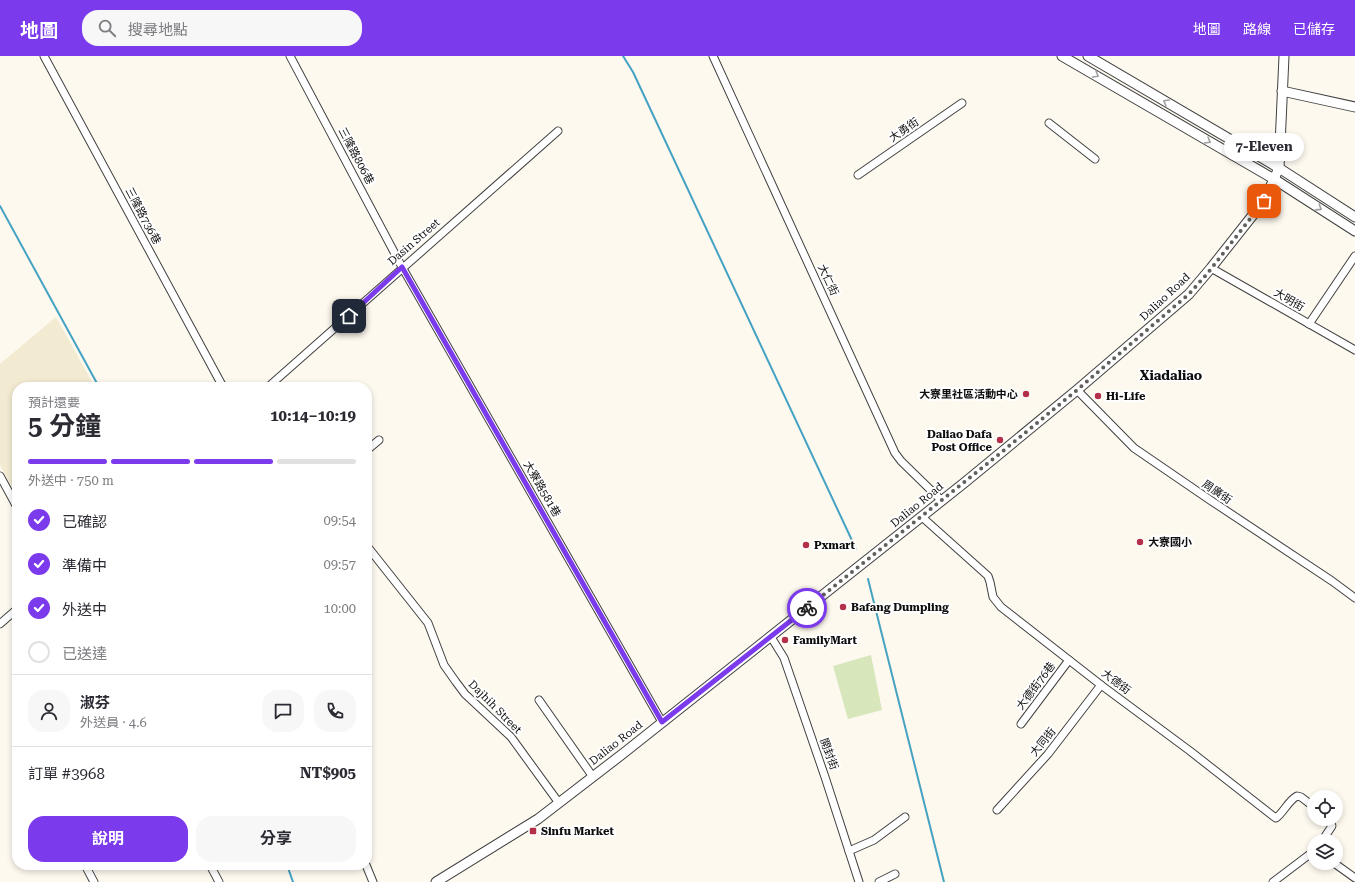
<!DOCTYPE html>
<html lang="zh-TW">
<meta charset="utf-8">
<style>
body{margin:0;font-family:"Roboto Serif","Noto Sans TC",serif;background:#f7f7f7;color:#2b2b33;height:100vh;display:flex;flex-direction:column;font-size:15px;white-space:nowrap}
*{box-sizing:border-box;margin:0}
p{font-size:13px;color:#7c7c81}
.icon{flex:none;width:22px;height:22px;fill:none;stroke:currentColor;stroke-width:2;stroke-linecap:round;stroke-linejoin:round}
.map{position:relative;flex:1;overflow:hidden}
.details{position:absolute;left:12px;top:326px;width:360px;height:488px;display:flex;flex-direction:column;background:#fff;border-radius:16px;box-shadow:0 2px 6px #0003}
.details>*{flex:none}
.fabs{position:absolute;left:1307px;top:734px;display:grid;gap:8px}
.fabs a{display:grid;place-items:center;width:36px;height:36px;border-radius:50%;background:#fff;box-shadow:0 2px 6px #0003;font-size:20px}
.pin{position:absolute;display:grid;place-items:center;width:34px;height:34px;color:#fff;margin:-17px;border-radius:8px;box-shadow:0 2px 6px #0006}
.courier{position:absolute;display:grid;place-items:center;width:40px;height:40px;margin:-20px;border:3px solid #7c3aed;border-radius:50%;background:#fff;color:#222;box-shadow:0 1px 5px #0007}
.bubble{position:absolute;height:28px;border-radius:14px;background:#fff;box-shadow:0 2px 6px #0003;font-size:13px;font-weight:700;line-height:28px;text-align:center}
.summary em{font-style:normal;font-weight:700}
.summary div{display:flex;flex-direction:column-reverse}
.summary{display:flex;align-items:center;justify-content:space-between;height:68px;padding:0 16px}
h1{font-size:26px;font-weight:700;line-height:30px}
.bar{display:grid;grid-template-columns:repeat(4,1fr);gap:6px 4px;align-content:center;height:48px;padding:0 16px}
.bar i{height:5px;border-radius:3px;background:#e1e1e2}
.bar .active{background:#7c3aed}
.bar p{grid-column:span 4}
.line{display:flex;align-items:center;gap:10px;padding:0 16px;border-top:1px solid #e1e1e2}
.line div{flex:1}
.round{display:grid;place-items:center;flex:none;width:42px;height:42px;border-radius:16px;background:#f7f7f7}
ol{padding:0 16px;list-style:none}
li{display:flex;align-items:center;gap:12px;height:44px}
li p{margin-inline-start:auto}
li .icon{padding:4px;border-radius:50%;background:#7c3aed;color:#fff;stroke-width:4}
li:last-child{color:#7c7c81}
li i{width:22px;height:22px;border:2px solid #e1e1e2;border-radius:50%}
.action{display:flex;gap:8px;margin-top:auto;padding:8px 16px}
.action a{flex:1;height:46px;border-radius:16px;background:#7c3aed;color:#fff;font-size:16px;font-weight:700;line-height:46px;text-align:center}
.action a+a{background:#f7f7f7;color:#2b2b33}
header{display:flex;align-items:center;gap:24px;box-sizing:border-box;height:56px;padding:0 20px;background:#7c3aed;color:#fff}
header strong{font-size:19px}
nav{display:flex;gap:22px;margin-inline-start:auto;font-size:14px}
.search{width:280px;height:36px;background:#f7f7f7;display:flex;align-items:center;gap:10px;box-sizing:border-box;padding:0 14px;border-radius:16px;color:#7c7c81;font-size:15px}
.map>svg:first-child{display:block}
.farmland{fill:#f2ebd1}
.green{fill:#d7e6bb}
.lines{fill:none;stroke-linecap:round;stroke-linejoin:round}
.stream{stroke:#44a2c3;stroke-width:2}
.minor-casing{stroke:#414141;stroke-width:9}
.tertiary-casing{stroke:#414141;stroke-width:11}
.minor{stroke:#fff;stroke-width:7}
.tertiary{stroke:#fff;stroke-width:9}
.oneway{stroke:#9f9f9f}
.done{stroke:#62605d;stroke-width:4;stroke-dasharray:0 7.2}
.route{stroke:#7c3aed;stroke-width:5}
.poi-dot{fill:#b33048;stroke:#fff;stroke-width:1.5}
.labels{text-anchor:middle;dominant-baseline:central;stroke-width:4;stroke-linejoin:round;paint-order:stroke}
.street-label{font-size:11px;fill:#0e0e0e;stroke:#fff}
.poi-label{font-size:11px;font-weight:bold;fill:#0e0e0e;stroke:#fff;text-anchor:start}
.quarter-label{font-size:13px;font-weight:bold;fill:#0e0e0e;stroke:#fff}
</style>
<header>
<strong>地圖</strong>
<div class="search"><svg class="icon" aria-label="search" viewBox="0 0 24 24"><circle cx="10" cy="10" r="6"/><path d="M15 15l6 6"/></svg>搜尋地點</div>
<nav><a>地圖</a><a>路線</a><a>已儲存</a></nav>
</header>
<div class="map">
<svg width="1355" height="826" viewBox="0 0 1355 826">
<rect width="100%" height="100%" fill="#fef9ef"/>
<!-- farmland -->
<path class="farmland" d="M56,261L95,331H17V440L0,409V308Z"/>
<!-- green -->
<path class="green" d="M871,599L882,654L848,663L833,610Z"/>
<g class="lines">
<!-- stream -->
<g class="stream">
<path d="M623,0L633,16L856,493"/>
<path d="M0,150L99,331"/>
<path d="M868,523L944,826"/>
<path d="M287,809L293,826"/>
</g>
<defs>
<g id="minor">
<path d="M44,0L223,331"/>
<path d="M290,0L402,211L662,666"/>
<path d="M713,0L895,397L901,405L942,445"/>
<path d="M1049,67L1095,103"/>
<path d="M858,119L962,47"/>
<path d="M1211,212L1355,294"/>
<path d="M1309,268L1355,200"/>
<path d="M268,331L558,75"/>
<path d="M1077,334L1134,392L1210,444L1332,525L1355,542"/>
<path d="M367,394L379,384"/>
<path d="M0,420L17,451"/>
<path d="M922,461L988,520L990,526L993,541L1001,551L1101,629L1190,695L1273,760L1276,762C1284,756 1288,745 1297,740L1301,741L1314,751"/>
<path d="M367,490L428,567L444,609L456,626L465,638L511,681L559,747"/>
<path d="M0,568L17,553"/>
<path d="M771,581L784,602L825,721L859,826"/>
<path d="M539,644L593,721"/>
<path d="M1021,668L1069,604"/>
<path d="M997,754L1048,698L1101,629"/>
<path d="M1322,785L1332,770L1329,763"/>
<path d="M849,795L874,784L905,761"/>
<path d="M1334,807L1355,822"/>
<path d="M85,809L94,826"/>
<path d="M210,809L219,826"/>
<path d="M366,809L373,826"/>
<path d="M879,826L895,818"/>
<path d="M1273,826L1314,795"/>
</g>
<g id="tertiary">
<path d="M1062,0L1274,123L1355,175"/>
<path d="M1088,0L1279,112L1355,161"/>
<path d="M1282,35L1355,51"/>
<path d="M436,826L538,763L625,696L964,427L1077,334L1189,238L1211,212L1264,145L1279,112L1284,0"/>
</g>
</defs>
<!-- minor casing -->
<use href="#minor" class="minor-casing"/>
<!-- tertiary casing -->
<use href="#tertiary" class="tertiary-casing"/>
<!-- minor -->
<use href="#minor" class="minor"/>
<!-- tertiary -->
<use href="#tertiary" class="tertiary"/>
</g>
<!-- one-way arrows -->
<defs><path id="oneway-chevron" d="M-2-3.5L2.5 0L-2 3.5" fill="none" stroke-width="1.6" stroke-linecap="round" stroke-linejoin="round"/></defs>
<g class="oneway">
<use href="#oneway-chevron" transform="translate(1096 19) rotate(30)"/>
<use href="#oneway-chevron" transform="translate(1166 46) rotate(-150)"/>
<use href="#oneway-chevron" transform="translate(1208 85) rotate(30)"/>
<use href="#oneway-chevron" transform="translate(1319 152) rotate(33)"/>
</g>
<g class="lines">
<!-- done -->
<path class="done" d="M807,552L1003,395L1077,334L1189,238L1207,218L1264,145"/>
<!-- route -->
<path class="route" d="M349,260L402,211L662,666L807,552"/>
</g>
<!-- markers -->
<g class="poi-dot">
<circle cx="1026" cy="338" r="4"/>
<circle cx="1098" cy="340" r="4"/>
<circle cx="1000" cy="384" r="4"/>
<circle cx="1140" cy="486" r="4"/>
<circle cx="806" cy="489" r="4"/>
<circle cx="843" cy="551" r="4"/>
<circle cx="785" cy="584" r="4"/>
<rect x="529" y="771" width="8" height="8" rx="2"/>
</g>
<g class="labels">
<!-- street labels -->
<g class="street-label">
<text transform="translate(904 74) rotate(-34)">大勇街</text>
<text transform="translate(356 100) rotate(62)">三隆路806巷</text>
<text transform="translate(143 160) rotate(62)">三隆路736巷</text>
<text transform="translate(414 186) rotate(-41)">Dasin Street</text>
<text transform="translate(828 224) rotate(65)">大仁街</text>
<text transform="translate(1165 241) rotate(-43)">Daliao Road</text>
<text transform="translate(1289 244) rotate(30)">大明街</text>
<text transform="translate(542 433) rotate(60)">大寮路581巷</text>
<text transform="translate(1217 436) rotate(34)">周廣街</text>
<text transform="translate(917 449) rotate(-39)">Daliao Road</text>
<text transform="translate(1116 626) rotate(37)">大德街</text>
<text transform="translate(1036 630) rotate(-53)">大德街76巷</text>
<text transform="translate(495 651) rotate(45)">Dajhih Street</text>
<text transform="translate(1043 686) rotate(-51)">大同街</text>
<text transform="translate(616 687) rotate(-38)">Daliao Road</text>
<text transform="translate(829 698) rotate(70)">開封街</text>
</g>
<!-- poi labels -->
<g class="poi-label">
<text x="1018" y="338" text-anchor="end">大寮里社區活動中心</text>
<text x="1106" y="340">Hi-Life</text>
<text x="992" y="378" text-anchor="end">Daliao Dafa<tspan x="992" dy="13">Post Office</tspan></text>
<text x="1148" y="486">大寮國小</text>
<text x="814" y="489">Pxmart</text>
<text x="851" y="551">Bafang Dumpling</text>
<text x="793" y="584">FamilyMart</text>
<text x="541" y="775">Sinfu Market</text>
</g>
<!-- quarter labels -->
<g class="quarter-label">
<text x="1171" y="319">Xiadaliao</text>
</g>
</g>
</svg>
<div class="fabs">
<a><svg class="icon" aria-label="locate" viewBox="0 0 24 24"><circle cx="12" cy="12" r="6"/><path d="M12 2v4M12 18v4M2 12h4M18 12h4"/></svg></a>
<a><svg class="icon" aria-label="layers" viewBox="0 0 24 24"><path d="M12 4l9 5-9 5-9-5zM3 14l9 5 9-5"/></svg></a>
</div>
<div class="pin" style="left:1264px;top:145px;background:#ea580c"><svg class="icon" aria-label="bag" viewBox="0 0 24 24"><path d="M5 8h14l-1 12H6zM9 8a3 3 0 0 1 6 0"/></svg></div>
<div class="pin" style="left:349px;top:260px;background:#1f2937"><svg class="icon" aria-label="home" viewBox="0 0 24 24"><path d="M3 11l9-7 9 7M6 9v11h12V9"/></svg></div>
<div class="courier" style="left:807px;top:552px"><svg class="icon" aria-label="bike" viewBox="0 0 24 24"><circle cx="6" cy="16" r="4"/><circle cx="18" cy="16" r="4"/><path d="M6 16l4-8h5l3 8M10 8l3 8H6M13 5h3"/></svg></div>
<div class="bubble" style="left:1224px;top:77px;width:80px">7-Eleven</div>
<section class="details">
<div class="summary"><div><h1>5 分鐘</h1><p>預計還要</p></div><em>10:14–10:19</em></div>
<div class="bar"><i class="active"></i><i class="active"></i><i class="active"></i><i></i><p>外送中 · 750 m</p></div>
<ol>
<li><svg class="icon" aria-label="check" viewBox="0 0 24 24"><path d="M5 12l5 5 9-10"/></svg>已確認<p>09:54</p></li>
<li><svg class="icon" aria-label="check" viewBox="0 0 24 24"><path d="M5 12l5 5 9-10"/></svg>準備中<p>09:57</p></li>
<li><svg class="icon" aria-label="check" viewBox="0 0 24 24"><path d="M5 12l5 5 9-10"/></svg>外送中<p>10:00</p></li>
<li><i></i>已送達</li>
</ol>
<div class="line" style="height:72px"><a class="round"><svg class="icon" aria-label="person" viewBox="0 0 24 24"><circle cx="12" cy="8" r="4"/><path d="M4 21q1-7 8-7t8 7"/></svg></a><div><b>淑芬</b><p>外送員 · 4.6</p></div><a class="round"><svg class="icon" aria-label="chat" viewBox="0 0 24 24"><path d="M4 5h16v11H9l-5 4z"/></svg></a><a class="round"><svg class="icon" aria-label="phone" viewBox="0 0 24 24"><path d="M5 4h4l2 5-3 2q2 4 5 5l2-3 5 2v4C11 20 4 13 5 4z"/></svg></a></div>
<div class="line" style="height:52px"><div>訂單 #3968</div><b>NT$905</b></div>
<div class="action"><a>說明</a><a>分享</a></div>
</section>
</div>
